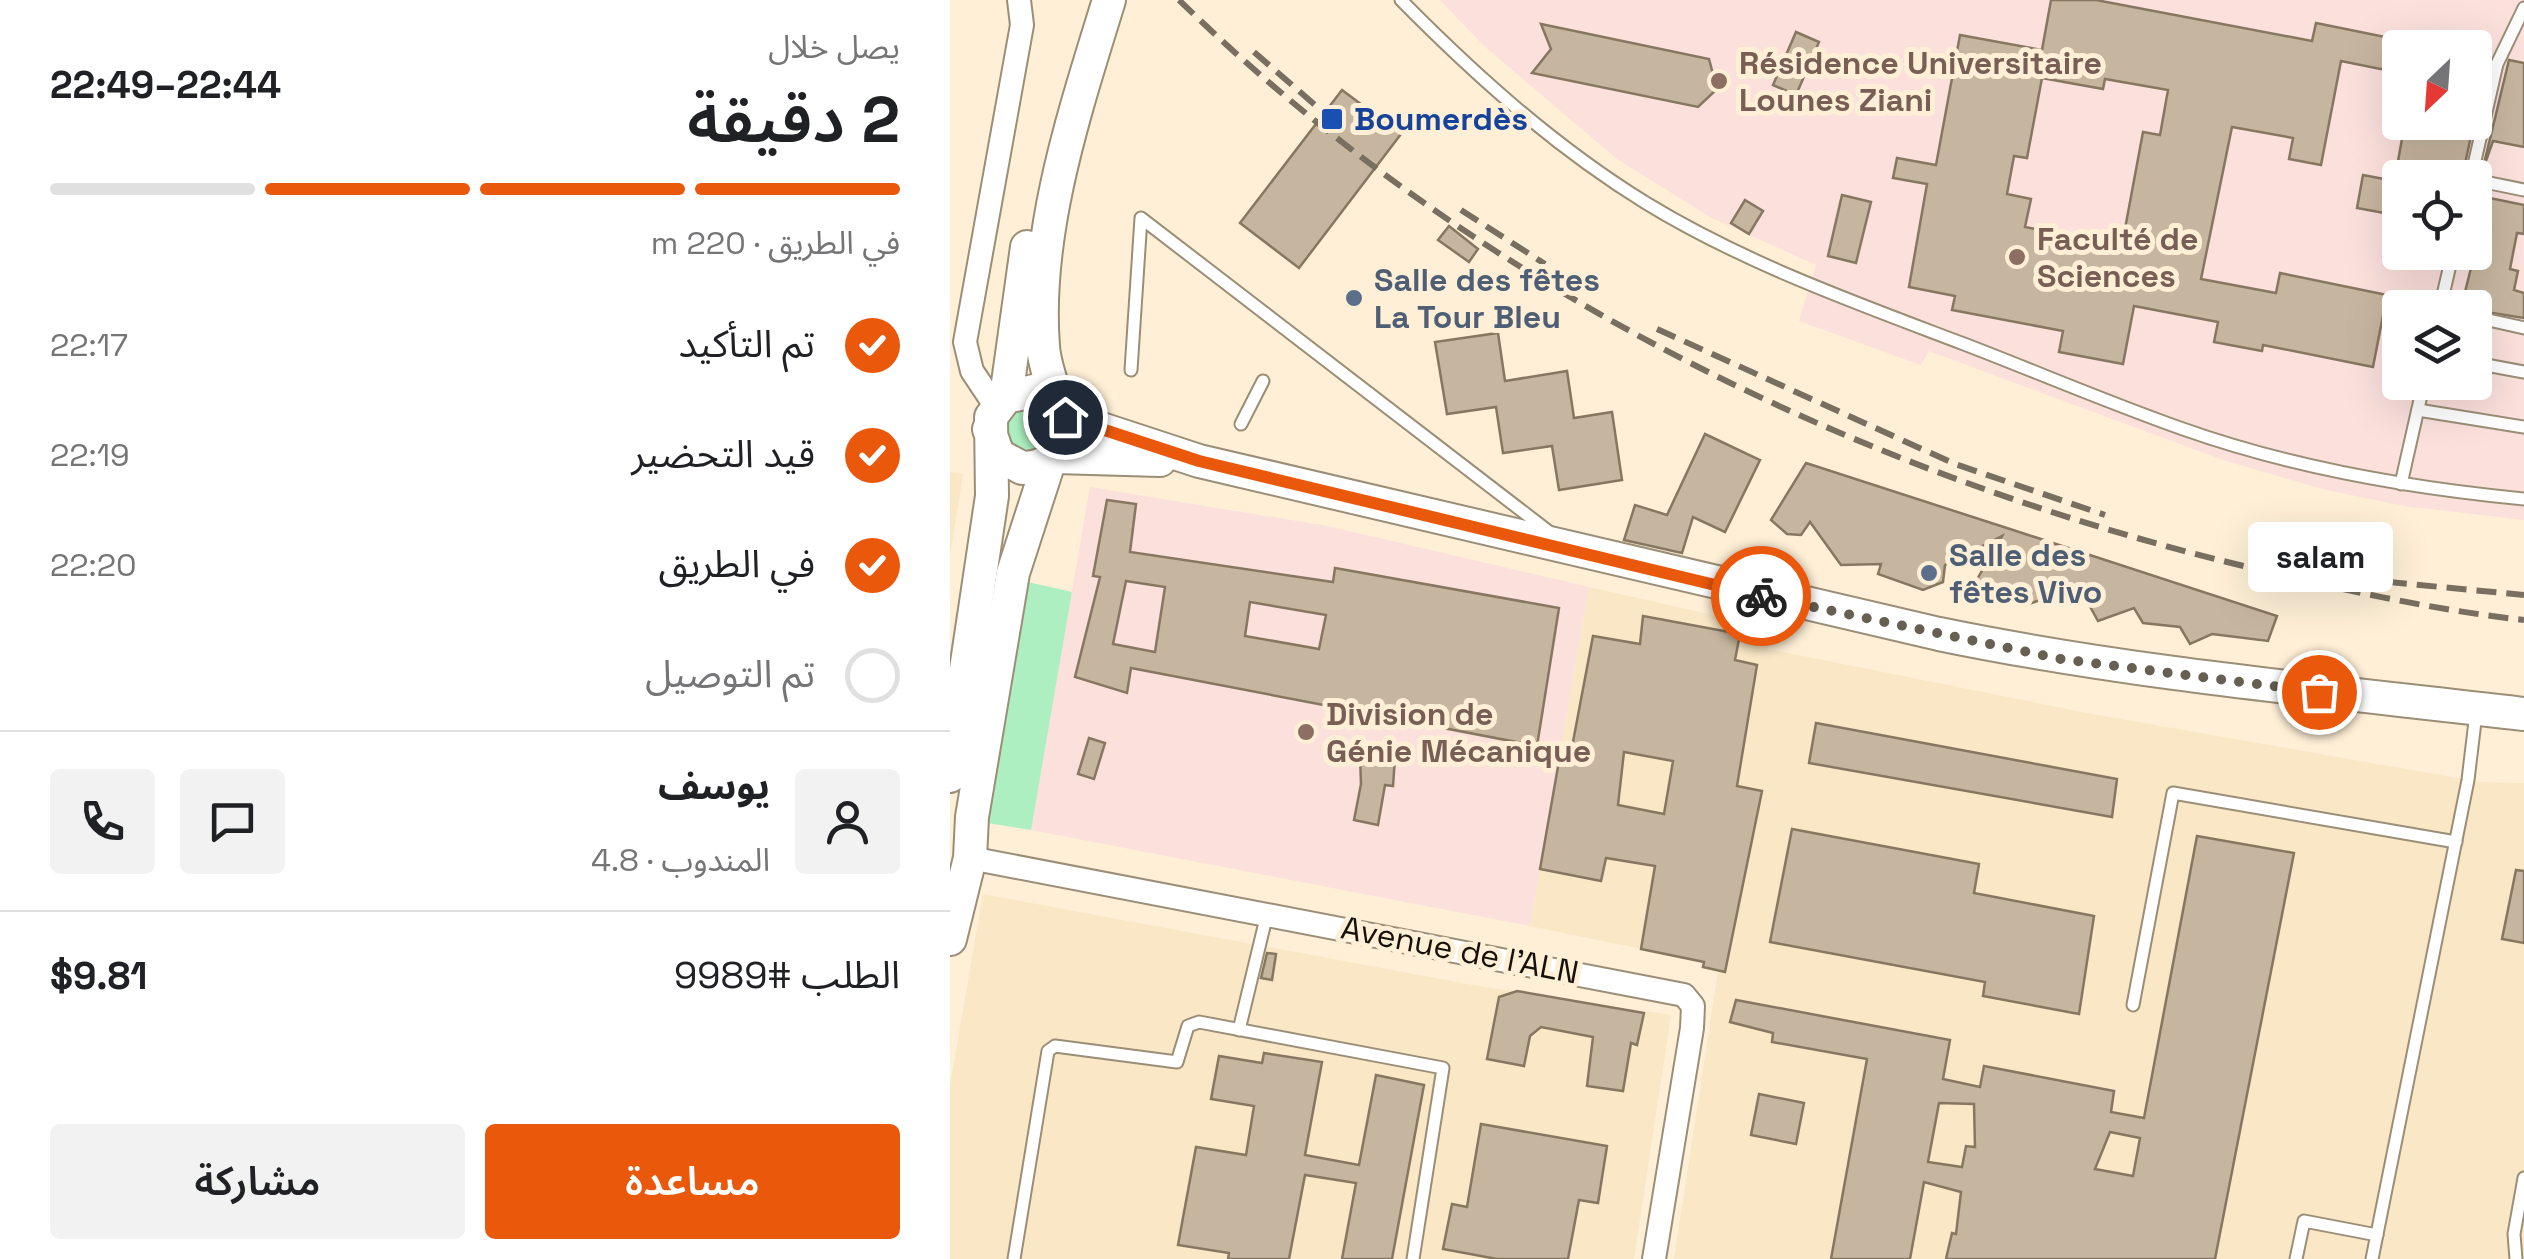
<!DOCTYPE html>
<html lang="ar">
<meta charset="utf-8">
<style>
body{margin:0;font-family:"Space Grotesk","Noto Sans Arabic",sans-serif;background:#f2f2f2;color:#202124;direction:rtl;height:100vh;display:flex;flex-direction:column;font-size:38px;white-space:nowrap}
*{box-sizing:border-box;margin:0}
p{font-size:32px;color:#757577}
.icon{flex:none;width:55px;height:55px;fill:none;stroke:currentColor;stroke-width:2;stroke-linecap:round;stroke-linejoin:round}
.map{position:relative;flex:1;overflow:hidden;direction:ltr}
.details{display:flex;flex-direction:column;background:#fff;width:950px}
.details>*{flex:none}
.needle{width:65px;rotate:205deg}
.tools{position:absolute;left:1432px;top:30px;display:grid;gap:20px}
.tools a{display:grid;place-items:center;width:110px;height:110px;border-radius:10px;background:#fff;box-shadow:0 10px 40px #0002;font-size:50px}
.pin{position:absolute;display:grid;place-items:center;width:85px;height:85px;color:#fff;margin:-42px;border:5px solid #fff;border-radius:50%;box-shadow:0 2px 10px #0007}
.courier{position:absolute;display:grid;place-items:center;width:100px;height:100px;margin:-50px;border:8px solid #ea580c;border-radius:50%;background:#fff;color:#222;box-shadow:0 2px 12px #0007}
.bubble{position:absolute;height:70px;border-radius:10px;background:#fff;box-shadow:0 10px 40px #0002;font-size:32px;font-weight:600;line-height:70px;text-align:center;direction:rtl}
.head em{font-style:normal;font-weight:600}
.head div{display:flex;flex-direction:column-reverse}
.head{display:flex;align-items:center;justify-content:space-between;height:170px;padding:0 50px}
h1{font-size:65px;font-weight:600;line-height:75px}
.bar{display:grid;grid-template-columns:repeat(4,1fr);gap:15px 10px;align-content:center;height:120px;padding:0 50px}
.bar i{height:12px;border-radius:8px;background:#e0e0e0}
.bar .active{background:#ea580c}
.bar p{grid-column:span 4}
.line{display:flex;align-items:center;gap:25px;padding:0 50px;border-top:2px solid #e0e0e0}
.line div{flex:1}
.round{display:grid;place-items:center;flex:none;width:105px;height:105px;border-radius:10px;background:#f2f2f2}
ol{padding:0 50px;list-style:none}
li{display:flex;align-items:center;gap:30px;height:110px}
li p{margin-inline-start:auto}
li .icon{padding:10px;border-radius:50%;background:#ea580c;color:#fff;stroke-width:4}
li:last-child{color:#757577}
li i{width:55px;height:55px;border:5px solid #e0e0e0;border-radius:50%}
.action{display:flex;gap:20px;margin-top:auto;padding:20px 50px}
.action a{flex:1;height:115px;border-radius:10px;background:#ea580c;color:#fff;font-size:40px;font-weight:600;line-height:115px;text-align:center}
.action a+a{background:#f2f2f2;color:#202124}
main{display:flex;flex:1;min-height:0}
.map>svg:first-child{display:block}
.built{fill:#f9e7c6}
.education{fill:#fbe0dc;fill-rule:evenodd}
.green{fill:#adefc0}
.building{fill:#c7b69f;stroke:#877761;stroke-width:2.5;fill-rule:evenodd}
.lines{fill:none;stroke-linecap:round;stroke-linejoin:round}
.lane-casing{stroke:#9b8e77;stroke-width:15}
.street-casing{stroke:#9b8e77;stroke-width:26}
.secondary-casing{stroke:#9b8e77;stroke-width:36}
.lane{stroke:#fff;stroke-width:11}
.street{stroke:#fff;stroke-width:22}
.secondary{stroke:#fff;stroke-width:32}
.rail{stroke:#786f60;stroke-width:6;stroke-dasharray:20 10;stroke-linecap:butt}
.done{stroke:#675f51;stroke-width:10;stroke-dasharray:0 18}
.route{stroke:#ea580c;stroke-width:12}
.education-dot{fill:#8d6e63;stroke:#feefd6;stroke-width:4}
.transit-dot{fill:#1a4fb4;stroke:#feefd6;stroke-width:4}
.service-dot{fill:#5c6f8a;stroke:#feefd6;stroke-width:4}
.labels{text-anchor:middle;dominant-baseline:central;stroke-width:10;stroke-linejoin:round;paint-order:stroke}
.education-label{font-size:32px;font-weight:bold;fill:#785e54;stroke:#feefd6;text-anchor:start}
.transit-label{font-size:32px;font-weight:bold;fill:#164399;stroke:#feefd6;text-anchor:start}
.service-label{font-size:32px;font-weight:bold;fill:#4e5e75;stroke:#feefd6;text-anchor:start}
.street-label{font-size:32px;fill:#161109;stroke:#feefd6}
</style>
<main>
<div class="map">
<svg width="1574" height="1259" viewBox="0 0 1574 1259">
<rect width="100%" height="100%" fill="#feefd6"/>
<!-- built -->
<g class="built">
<path d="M0,472L13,474L0,556Z"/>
<path d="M639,587L820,628L818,649L1142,714L1530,782L1574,783V1259H724L769,965L580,926Z"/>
<path d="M33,894L528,986L721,1015L684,1259H0V1086Z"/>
</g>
<!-- education -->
<g class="education">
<path d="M490,0H1574V520L1455,506L1376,490L1273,460L979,351L971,365L849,321L866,265L760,217L667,159L533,45ZM1450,48H1525V122H1450ZM1450,178H1525V252H1450ZM1450,308H1525V382H1450Z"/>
<path d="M140,487L377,526L639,587L580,926L81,830Z"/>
</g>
<!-- green -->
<g class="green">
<circle cx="78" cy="430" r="23"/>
<path d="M78,582L122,592L81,830L38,823Z"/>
</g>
<!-- building -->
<g class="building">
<path d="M1101,0H1146L1362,41L1366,23L1450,40V73L1391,61L1371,165L1339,159L1343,138L1282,127L1251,279L1326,293L1330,273L1437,295L1423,367L1313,345L1312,351L1264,342L1268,322L1184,306L1173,364L1109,352L1113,331L1002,310L1005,296L959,287L977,184L943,178L947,158L986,165L1010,35L1092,50ZM1092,78L1153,89L1155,79L1218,90L1210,135L1193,132L1172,245L1075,227L1081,199L1057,194L1064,156L1077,158Z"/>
<path d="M591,24L759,59L767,89L748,107L582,73L601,49Z"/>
<path d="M846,32L869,42L846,95L823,85Z"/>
<path d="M1525,54L1540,57L1525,118Z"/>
<path d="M1559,60L1574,63V147L1543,141L1532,172Z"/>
<path d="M392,90L451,134L349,268L290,223Z"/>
<path d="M1455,122H1524L1512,178H1445Z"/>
<path d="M1413,175L1450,182V216L1407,208Z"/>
<path d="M892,195L921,202L906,263L878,256Z"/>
<path d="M1525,195L1574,205V234L1567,233L1560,269L1568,271L1564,290L1574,293V318L1511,308L1525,252Z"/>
<path d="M795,200L813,211L799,234L781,223Z"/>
<path d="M499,226L528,249L519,262L488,240Z"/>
<path d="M548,333L555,381L617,371L624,418L662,412L672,480L609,490L602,446L553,453L546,407L497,414L485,342Z"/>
<path d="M755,434L810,460L775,532L743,517L732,553L674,540L685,505L717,515Z"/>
<path d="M856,463L1063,530L1327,616L1318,641L1262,634L1240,644L1230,627L1193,623L1184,608L1148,621L1138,603L1121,599L1119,590L1073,606L1022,588L1052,536L995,565L993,582L973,590L928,574L931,564L891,565L860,522L851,535L837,534L821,520Z"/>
<path d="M157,500L186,504L180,552L383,582L385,568L609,608L587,746L181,668L177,693L125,677L150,577L143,576ZM176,581L215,587L205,652L163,644ZM300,602L376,615L369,649L295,636Z"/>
<path d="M693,616L790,634L785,660L807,665L787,786L812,791L775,972L753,967L754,962L691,949L705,866L656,858L651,881L590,869L609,761L619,763L643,636L690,644ZM674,752L723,761L714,814L668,805Z"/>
<path d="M866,723L1167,779L1162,817L859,763Z"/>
<path d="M139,738L155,743L144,779L128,774Z"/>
<path d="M410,756L445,758L443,786L435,785L428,825L404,820L411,784Z"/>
<path d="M842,829L1029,864L1024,893L1144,916L1129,1014L1033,996L1035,982L820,942Z"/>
<path d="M1247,836L1344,853L1265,1259H996L1002,1233L1006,1234L1011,1192L974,1182L960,1259H881L917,1059L822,1042L823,1033L780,1022L786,1000L1000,1040L993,1079L1030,1087L1034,1066L1164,1091L1161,1112L1194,1118ZM989,1103L1024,1104L1025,1147L1016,1146L1012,1167L978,1162ZM1160,1132L1190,1138L1183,1176L1145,1169Z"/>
<path d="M1566,870L1574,871V943L1552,939Z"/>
<path d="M317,953L326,954L322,980L311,978Z"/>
<path d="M567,991L694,1013L687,1045L681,1043L673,1091L637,1086L643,1037L591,1027L580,1036L574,1066L537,1059L549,997Z"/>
<path d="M314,1053L372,1062L355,1155L409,1165L426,1075L474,1085L442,1259H392L406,1183L355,1175L339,1259H278L279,1253L228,1245L246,1147L296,1155L304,1106L261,1099L269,1056L312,1063Z"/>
<path d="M809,1094L854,1103L846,1144L801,1135Z"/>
<path d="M531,1124L657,1146L648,1203L629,1200L618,1259H547L493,1249L502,1204L517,1207Z"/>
</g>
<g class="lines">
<defs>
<g id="lane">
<path d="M451,0C525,75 605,147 696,203C794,263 906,303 1014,344C1087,372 1159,403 1233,429C1343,468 1459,488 1574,499"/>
<path d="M1521,178L1547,64L1574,8"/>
<path d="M1525,180L1574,190"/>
<path d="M1490,308L1503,252"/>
<path d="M1525,317L1574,328"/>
<path d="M1525,363L1574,372"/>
<path d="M181,370L191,218L598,531"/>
<path d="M1468,410L1574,427"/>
<path d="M291,424L313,381"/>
<path d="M1451,484L1474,382"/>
<path d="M1183,1005L1223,793L1506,842"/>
<path d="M289,1030L317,914"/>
<path d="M64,1259L98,1051L105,1046L227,1062L238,1026L249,1022L493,1068L463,1259"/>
<path d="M1346,1259L1354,1221L1427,1235"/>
<path d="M1422,1259L1518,780L1526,713"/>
<path d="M1566,1259L1564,1234L1574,1178"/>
</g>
<g id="street">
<path d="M46,407L22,371L15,342L72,25L69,0"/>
<path d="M20,858L734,995L743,1006L742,1028L704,1259"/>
</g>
<g id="secondary">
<path d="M56,397L77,247"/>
<path d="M108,405C103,386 94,365 93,346C84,231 126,108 159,0"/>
<path d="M115,417L249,461L989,634C1183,674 1378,691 1574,714"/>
<path d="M106,457L210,460"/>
<path d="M0,776L42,496L41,417L56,397L84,391L108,405C126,437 109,467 72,468L48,455L39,429"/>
<path d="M0,939L20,858L22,817L63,573L99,462"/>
</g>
</defs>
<!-- lane casing -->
<use href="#lane" class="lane-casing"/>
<!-- street casing -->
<use href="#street" class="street-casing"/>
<!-- secondary casing -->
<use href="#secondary" class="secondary-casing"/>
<!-- lane -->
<use href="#lane" class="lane"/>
<!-- street -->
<use href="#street" class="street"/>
<!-- secondary -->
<use href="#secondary" class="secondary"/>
<!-- rail -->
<g class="rail">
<path d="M229,0C523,287 908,475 1306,569C1394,590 1484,610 1574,620"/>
<path d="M304,52L380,118"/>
<path d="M511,210L595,264"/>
<path d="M707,329L1005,464L1155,515"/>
<path d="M1407,579L1574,595"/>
</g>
</g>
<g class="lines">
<!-- done -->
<path class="done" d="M811,596L1111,659L1369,692"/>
<!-- route -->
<path class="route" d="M115,417L249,461L811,596"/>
</g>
<!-- markers -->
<g class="education-dot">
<circle cx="769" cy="81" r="10"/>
<circle cx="1067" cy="257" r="10"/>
<circle cx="356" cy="732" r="10"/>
</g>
<rect class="transit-dot" x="370" y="107" width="24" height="24" rx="5"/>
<g class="service-dot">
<circle cx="404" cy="298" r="10"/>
<circle cx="979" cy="573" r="10"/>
</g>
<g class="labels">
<!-- education labels -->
<g class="education-label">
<text x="789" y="63">Résidence Universitaire<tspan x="789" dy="37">Lounes Ziani</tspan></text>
<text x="1087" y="239">Faculté de<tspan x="1087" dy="37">Sciences</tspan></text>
<text x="376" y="714">Division de<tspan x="376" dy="37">Génie Mécanique</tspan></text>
</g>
<!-- transit labels -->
<g class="transit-label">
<text x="404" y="119">Boumerdès</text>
</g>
<!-- service labels -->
<g class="service-label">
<text x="424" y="280">Salle des fêtes<tspan x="424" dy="37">La Tour Bleu</tspan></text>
<text x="999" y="555">Salle des<tspan x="999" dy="37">fêtes Vivo</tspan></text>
</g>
<!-- street labels -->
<g class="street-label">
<text transform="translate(510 950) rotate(11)">Avenue de l'ALN</text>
</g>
</g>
</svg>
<div class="tools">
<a><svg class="needle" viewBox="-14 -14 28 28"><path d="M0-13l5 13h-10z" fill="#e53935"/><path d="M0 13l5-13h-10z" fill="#757577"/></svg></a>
<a><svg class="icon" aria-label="locate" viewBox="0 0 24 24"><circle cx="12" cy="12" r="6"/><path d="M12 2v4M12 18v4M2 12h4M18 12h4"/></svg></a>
<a><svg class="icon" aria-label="layers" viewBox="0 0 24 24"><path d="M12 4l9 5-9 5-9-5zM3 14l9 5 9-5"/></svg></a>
</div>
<div class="pin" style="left:1369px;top:692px;background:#ea580c"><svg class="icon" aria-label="bag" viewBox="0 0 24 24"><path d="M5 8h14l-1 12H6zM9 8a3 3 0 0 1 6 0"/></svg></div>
<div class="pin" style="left:115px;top:417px;background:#1f2937"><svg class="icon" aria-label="home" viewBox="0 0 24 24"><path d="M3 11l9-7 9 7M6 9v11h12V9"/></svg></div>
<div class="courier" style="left:811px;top:596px"><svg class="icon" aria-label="bike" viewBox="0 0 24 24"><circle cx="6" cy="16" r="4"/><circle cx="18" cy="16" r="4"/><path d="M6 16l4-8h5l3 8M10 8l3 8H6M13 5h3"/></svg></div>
<div class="bubble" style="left:1298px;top:522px;width:145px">salam</div>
</div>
<section class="details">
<div class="head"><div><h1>2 دقيقة</h1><p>يصل خلال</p></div><em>22:44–22:49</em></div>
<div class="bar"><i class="active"></i><i class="active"></i><i class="active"></i><i></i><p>في الطريق · 220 m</p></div>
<ol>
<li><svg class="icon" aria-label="check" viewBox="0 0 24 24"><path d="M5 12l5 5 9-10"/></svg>تم التأكيد<p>22:17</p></li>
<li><svg class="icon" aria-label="check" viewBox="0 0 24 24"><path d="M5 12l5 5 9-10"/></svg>قيد التحضير<p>22:19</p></li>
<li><svg class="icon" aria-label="check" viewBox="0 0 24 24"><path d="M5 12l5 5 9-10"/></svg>في الطريق<p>22:20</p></li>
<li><i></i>تم التوصيل</li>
</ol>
<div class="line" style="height:180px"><a class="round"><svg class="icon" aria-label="person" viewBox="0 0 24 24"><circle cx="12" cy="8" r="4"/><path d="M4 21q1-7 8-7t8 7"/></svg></a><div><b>يوسف</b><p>المندوب · 4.8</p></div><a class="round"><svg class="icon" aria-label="chat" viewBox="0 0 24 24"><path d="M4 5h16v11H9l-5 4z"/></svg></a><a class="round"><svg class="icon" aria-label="phone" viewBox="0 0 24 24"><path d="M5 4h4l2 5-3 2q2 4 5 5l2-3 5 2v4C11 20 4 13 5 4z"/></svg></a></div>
<div class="line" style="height:130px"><div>الطلب #9989</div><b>$9.81</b></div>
<div class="action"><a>مساعدة</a><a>مشاركة</a></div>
</section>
</main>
